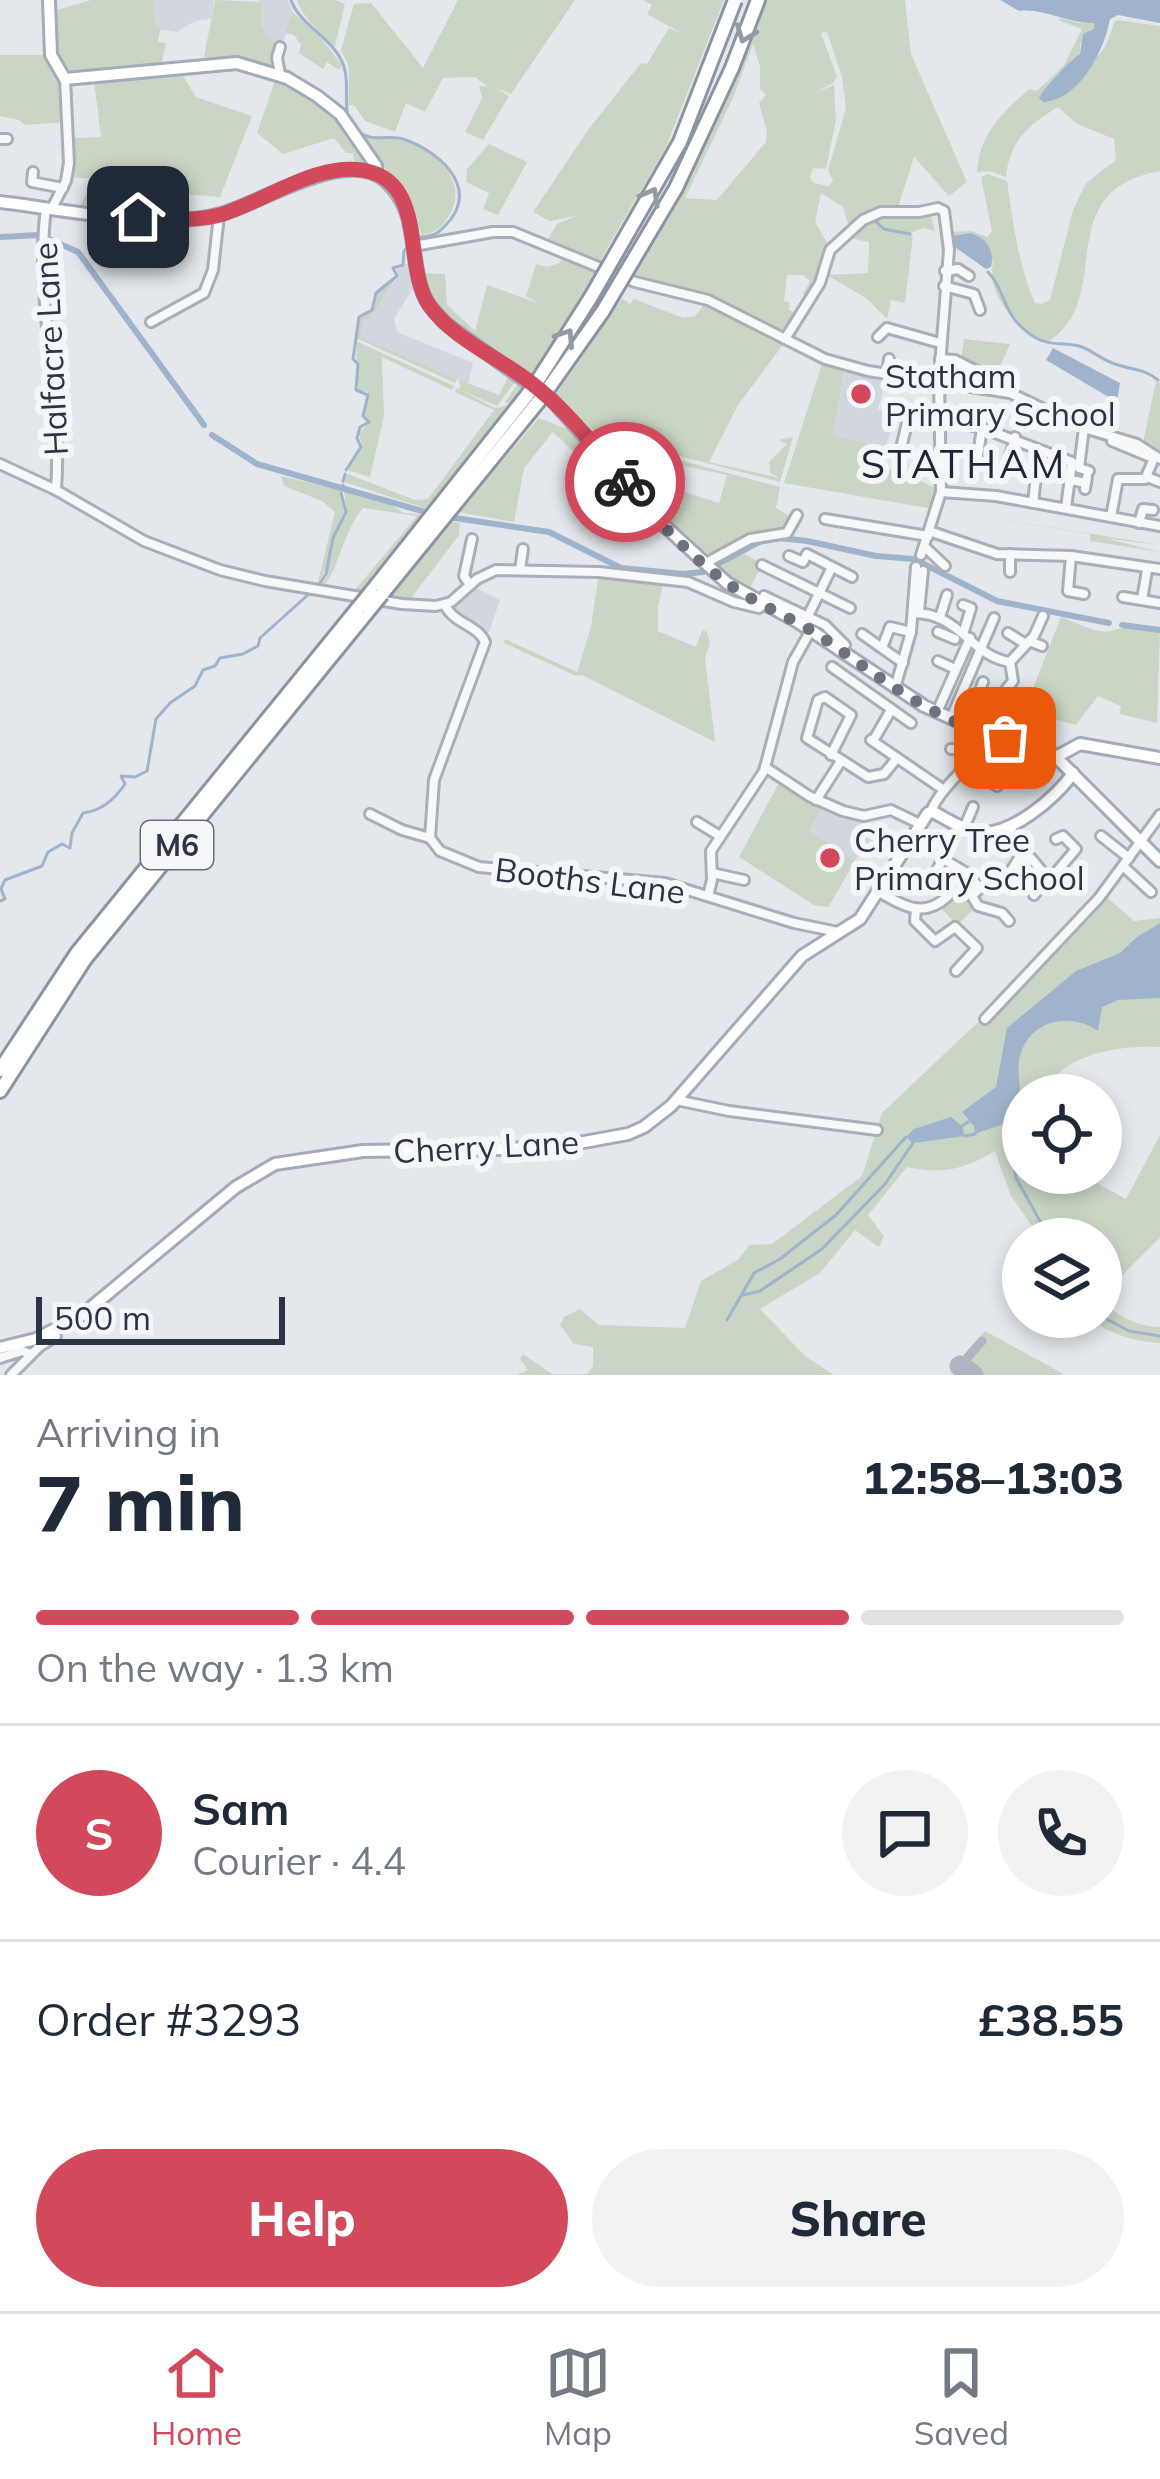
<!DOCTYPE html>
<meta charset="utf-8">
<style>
body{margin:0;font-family:Mulish,sans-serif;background:#f2f2f3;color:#1f2937;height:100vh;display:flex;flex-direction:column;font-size:45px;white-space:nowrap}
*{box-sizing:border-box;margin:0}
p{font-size:39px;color:#747a83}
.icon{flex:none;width:66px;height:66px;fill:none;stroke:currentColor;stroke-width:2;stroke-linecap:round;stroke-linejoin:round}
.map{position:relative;height:1375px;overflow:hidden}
.details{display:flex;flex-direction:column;background:#fff;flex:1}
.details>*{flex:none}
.controls{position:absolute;left:1002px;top:1074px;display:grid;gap:24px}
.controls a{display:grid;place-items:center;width:120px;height:120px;border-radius:50%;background:#fff;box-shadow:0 6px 18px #0003;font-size:60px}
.scale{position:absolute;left:36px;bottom:30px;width:249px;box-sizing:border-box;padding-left:12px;border:6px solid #2b3445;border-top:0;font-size:33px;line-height:42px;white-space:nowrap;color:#2b3445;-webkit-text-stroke:9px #f4f6f9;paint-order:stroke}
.pin{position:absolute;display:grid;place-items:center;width:102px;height:102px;color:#fff;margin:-51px;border-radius:24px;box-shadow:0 6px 18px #0006}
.courier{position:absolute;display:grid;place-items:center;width:120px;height:120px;margin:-60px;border:9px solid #d1495b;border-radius:50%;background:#fff;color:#222;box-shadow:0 3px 15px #0007}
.summary em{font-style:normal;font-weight:800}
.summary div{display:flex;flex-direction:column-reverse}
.summary{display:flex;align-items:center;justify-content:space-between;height:204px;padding:0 36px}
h1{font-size:78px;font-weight:800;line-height:90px}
.bar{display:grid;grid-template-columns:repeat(4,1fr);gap:18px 12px;align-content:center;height:144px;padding:0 36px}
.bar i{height:15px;border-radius:9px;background:#e0e1e3}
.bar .current{background:#d1495b}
.bar p{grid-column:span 4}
.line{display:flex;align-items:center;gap:30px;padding:0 36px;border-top:3px solid #e0e1e3}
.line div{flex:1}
.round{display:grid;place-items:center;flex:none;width:126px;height:126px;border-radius:63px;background:#f2f2f3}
.button{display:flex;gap:24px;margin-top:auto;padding:24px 36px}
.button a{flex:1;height:138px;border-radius:72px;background:#d1495b;color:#fff;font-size:48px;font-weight:800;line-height:138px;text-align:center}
.button a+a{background:#f2f2f3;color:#1f2937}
.tabs{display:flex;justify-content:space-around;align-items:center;height:168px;border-top:3px solid #e0e1e3;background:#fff;font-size:33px;color:#747a83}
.tabs a{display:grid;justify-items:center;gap:6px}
.tabs .current{color:#d1495b}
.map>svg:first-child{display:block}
.built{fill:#d2d6de}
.green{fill:#c9d6c5;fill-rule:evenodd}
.water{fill:#9fb4cc}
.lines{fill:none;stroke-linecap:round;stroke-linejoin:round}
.stream{stroke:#9fb4cc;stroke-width:3}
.canal{stroke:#9fb4cc;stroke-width:6}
.taxiway{stroke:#b0b6c1;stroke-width:9}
.runway{stroke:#b0b6c1;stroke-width:21}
.minor-casing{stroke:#a9aeb7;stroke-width:14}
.major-casing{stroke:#a3abb8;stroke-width:16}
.highway-casing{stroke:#8b94a3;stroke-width:18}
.minor{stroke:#f7f8fa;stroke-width:8}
.major{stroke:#fff;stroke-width:10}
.highway{stroke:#fff;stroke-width:12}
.highway-bridge-casing{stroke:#8b94a3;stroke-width:18;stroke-linecap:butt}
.highway-bridge{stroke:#fff;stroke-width:12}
.oneway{stroke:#959aa2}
.done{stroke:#6c737f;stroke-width:12;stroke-dasharray:0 21.6}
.route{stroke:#d1495b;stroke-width:15}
.poi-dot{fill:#d1495b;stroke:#f4f6f9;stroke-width:4.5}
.labels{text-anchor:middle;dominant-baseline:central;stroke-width:12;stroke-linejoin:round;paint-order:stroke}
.shield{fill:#f4f6f9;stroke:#676e7b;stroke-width:3}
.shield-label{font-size:30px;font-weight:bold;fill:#2b3445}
.street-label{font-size:33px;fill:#2b3445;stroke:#f4f6f9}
.poi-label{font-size:33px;fill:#2b3445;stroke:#f4f6f9;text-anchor:start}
.quarter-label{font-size:39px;letter-spacing:3px;fill:#1d2536;stroke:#f4f6f9}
</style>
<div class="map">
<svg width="1160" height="1375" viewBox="0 0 1160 1375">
<rect width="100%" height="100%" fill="#e4e7ec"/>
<!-- built -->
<g class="built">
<path d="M154,0H214L211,19L195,21L177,32L160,30L155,24Z"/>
<path d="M257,0H288L293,13L281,48L261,27L262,3Z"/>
<path d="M411,260L413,288L394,319L397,332L473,363L468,384L360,337L364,321L399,276L396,271Z"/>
<path d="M845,371L886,378L878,409L895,414L886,447L833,436Z"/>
<path d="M470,585L500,600L485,642L445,605Z"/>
<path d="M822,806L864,820L880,832L864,856L859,854L828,907L814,905L809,830Z"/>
</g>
<!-- green -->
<g class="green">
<path d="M91,0H154L155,24L160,30L158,42L166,43L161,66L64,73L55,57L54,11Z"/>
<path d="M215,0L262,2L261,27L279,46L278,70L203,62Z"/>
<path d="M297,0H336L345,4L334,50C323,34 302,18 297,0Z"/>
<path d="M458,0H575L511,94L496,88L509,96L483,140L465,132L482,98L479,86H487L475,77L443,78L425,112L406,103L395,132L365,121L354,105H348L349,67L341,50L354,4L371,3L423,68Z"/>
<path d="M643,0H724L666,147L598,264L547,241L557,224L576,216L550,221L533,212L588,130L641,63L647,64L669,28L685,35L647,14L652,5Z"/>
<path d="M765,0H905L911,54L967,182L949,196L914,157L897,211L879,210L850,230L843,207L821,193L815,222L829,246L821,275L808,297L803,294L810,281L803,275H787L784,301L790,303L789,310L798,314L787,336L710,297L633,277L712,132ZM827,32L842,77L846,108L828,170L833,180L829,186L813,183L810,177L813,168L826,169L836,120L834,85L815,93L833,83L837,77L821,33ZM753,44L760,66V89L766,95L759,103L767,132L766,142L717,200L685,198L733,98Z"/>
<path d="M293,13L313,28L342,65L339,70L327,62L323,69L299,53L301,45L294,35L285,33Z"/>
<path d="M1061,18L1078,23L1094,22L1098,27L1080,44V54L1051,82C1087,67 1104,62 1114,22L1118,20L1160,26V171C1047,191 1118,300 1047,342C1017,328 986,296 993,262L972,233L954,236L950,232L972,231L987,237L992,231L981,177L988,174L1007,181C1013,222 1018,265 1035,303L1042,304L1050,300L1073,210L1086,183L1116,160L1114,139L1077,124L1058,107C1029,124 1009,142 1006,177L989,171L977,172C980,133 1001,114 1029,89L1037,91L1064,65L1082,29L1058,20Z"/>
<path d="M0,55H50L62,80L68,122L25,125L19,120L0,116Z"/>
<path d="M181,73L196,97L252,116L220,197L162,192L160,215L80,206L95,179L70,177L73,138L101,137L94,80Z"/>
<path d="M276,78L338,115L370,161L369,166L355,165L353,153H346L334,138L283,154L257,133Z"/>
<path d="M358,133C372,139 382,137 396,139C431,145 469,179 451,212C443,226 437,233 422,235L399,187Z"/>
<path d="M489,144L527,162L498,215L483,209L489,193L466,182L467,169Z"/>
<path d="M930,213L935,231L923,228L909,234L913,236L905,303L891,300L887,319L866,298L827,275L868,273L869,242L849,238L861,225L876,220L873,216Z"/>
<path d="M563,256L598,270L530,379C484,346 442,328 421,273L445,274L447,305L475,331L487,285L538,303L526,296L536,264L547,267L560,263Z"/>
<path d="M396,278L370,317L364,320L360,337L457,379L455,383L356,338L361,316L371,312L378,292Z"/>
<path d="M622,298L630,304L634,299L683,318L695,316L706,302L785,342L738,405L709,462L780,478L770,473L769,462L787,444L779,440L793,437L780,482L594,434L582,427L555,396Z"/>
<path d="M964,339L1010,344L995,377L961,359Z"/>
<path d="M356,341L454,386L452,390L382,357L384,416L370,477L347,470L363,447L359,434L370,421L364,416L368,392L358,390Z"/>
<path d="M823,361L845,368L833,436L886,447L880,469L901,471L939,490L933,509L784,483Z"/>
<path d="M510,373L518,378L497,406L460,390L495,408L510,405L505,402L518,384H527L431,510L344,482L345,473L415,500L428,499L494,410L455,392L456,388L460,389L459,380L499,395Z"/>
<path d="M1156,381L1160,383V455L1143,443Z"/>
<path d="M539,418L577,433L638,506L607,471L572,450L553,432L524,468L514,522L458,512Z"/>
<path d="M589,436L780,487L776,508L793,518L785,531L755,535L707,558L663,519L682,506L684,492L719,503L727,475L675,464L663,484L679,490L680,500L673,509L659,515Z"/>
<path d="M281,476L340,490L344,512L332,538L329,562L333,539L347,514L344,491L388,503L404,513L426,515L366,590L354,591L417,516L363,508C343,531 341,565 322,589L317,588L327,577L329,562L317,586L335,512L322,501L284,486Z"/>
<path d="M939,509L1160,545L1104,538L1160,552L1090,541V534Z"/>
<path d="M449,521L460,523L459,535L409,601L389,595Z"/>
<path d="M742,553L763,564L748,591L718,569Z"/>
<path d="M599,572L664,581L658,606V631L696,647L702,630L707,632L710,643L705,658L715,742L582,675L576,676L504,643L505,639L577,672L591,627Z"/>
<path d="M1061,617L1093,630L1107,632L1130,626L1160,630L1157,723L1120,714L1121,706L1098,696L1076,725L1024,711Z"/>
<path d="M781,779L822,806L809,831L855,861L828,907L814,905L739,857Z"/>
<path d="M957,890L975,908L957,925L940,907Z"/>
<path d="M1104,895L1134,921L1160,918V1047C1116,1045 1063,1054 1040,1095H1023V1161L1021,1155L1023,1173H1079L1126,1199L1160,1135V1238L1101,1296V1239H1041L1011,1196L995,1151C965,1169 941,1175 907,1167L868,1215L884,1236L879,1247L855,1230L820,1273L760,1309L805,1356L834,1375H516L528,1370L520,1359L523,1354L552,1374H587L593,1366V1347L574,1344L560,1325L564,1317L580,1309L599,1325L685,1328L701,1281L739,1259L749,1245L772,1244L862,1176L882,1113L1033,970Z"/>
<path d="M1101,1300C1115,1315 1139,1327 1160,1327V1343C1133,1341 1110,1335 1089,1317H1101Z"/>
<path d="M985,1331L1060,1372L1063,1375H966L954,1367Z"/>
</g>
<!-- water -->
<g class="water">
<path d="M1000,0H1160V23L1118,15L1110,19C1104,51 1080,100 1043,102L1039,98C1043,89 1073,57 1080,54L1083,34L1094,29V23C1068,24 1045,8 1019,11Z"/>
<path d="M971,233C987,238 995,251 991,267L986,269L952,245V236Z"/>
<path d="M1053,348L1120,383L1117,402L1046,360Z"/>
<path d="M1160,923V998L1118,1000L1102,1007L1098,1031C1071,1012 1030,1019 1020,1056C1017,1067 1020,1083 1020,1095L1006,1110V1123L975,1134L974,1126L962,1112L996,1087L1007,1028L1076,971L1120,953L1137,937Z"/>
<path d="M951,1117L962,1126L965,1136L913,1143L906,1137L914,1129Z"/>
</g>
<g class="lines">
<!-- stream -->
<g class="stream">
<path d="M291,0C300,27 339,40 345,71C350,92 339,116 359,132C372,143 390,134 403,139C436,150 477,183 451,219C441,231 437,236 421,237"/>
<path d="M872,218L884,229L910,234"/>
<path d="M988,272C1008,293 1000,316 1036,338C1052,347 1066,341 1082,347C1093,351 1102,360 1115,364C1132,370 1143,368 1158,380"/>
<path d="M346,470L361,447L357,438L360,427L369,422L363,416L368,395L356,390L358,364L353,359L359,317L372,310L376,293L397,276L393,268L403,265L404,251L409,244"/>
<path d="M343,481L345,474"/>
<path d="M343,485V486"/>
<path d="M318,586L326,574L333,538L346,512L341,493"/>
<path d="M0,901L5,899L1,889L5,880L42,866L48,852L62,844L70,848L72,833L83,813C101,811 115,799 125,784L121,776L135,777L147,771L156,719L170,703L195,686L203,670L215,666L220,658L243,654L258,646L260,638L310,593"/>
<path d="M1006,1123L1016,1178L1050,1239"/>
<path d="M962,1126L968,1122"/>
<path d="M965,1136L975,1134"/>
<path d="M743,1295L760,1291L822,1249L885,1184L913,1143"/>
<path d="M1101,1316L1129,1331L1160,1336"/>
<path d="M727,1320L754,1273L780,1259L836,1215L906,1137"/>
</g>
<!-- canal -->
<g class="canal">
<path d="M0,237L40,235L78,252L204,425"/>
<path d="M212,435L257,464L429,513"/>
<path d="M448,517L549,532L621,568L683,574L703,572L759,542L779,538L807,541L876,556L914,559L997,601L1109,623"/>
<path d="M1122,625L1160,630"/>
</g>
<!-- taxiway -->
<path class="taxiway" d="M960,1366L982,1341"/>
<!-- runway -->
<path class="runway" d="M960,1366L973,1375"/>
<defs>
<g id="minor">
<path d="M280,47L277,58L280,74"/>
<path d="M0,139H7"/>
<path d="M33,172L32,182L63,188"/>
<path d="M46,208C34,302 63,395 56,490"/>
<path d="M52,208L66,181L69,163L65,79"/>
<path d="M414,246L493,232H513L635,282L708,300L825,359L868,371L1010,393L1084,428L1137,444L1160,459"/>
<path d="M945,271L958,269L969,276"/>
<path d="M944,286L974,294L980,310"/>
<path d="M151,322L204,293L213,270L219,215"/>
<path d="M878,337L887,328L940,343"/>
<path d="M785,339L820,283L830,250L863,220L881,212H919L938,208L944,211L949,250L939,379L941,492L921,555"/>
<path d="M940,359L955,360L990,378"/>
<path d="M887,374L889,359"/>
<path d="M907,422L941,419L982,428L1072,462L1066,508"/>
<path d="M1084,428L1079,468L1089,471"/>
<path d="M1112,441L1148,456"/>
<path d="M902,444L910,411"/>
<path d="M977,462L982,428"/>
<path d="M0,464L56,490L144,541L220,570L265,581L402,604L436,606L451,602L477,579L496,570L599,572L688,582L734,602L759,608L763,605"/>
<path d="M1008,465L1015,437"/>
<path d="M1147,477L1160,482"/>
<path d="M1071,480L1086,483"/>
<path d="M1085,489L1087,477"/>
<path d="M941,492L996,496L1160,526"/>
<path d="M1033,503L1036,476"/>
<path d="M1111,517L1118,479H1145L1155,456"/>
<path d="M825,519L928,536"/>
<path d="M1139,523L1143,509L1153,510"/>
<path d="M929,531L997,554L1071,556L1160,569"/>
<path d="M925,547L945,566"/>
<path d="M789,556L803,562L807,554L852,577"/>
<path d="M1071,556L1068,591L1084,594"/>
<path d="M706,563L750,539L787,533L797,515"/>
<path d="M762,565L850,608"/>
<path d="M520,570L523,549"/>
<path d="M1010,572V554"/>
<path d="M470,585L464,576L472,539"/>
<path d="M764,596L825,625L845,645"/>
<path d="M1123,597L1160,603"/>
<path d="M1142,600L1147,570"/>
<path d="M445,605C454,624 478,625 485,642L434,780L430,838L440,851L479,867L665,883L794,923L838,932"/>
<path d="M963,605L971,608L964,631"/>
<path d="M919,611L923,571"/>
<path d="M913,613C961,613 970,656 1010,662"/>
<path d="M940,617L947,595"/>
<path d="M806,620L832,567"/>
<path d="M938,632L955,639"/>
<path d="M1008,633L1024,643"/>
<path d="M862,634L903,663"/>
<path d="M1029,641L1042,646"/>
<path d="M882,648L890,627L911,632"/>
<path d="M938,661L955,669"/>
<path d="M1010,662L1034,636L1043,616"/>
<path d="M832,667L911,723"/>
<path d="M895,688L911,632L916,567"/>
<path d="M1005,691L1013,681L1010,662"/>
<path d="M937,712L970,638"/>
<path d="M951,718L994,618"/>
<path d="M967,726L983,682"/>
<path d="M871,740L944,790"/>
<path d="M873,741L891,710"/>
<path d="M951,749L972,750L979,755"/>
<path d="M831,755L851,715L825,697L818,700L807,738L868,777L884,774L897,758"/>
<path d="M970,765L997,786"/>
<path d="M765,767L809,796L843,811L864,816L891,810L920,824"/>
<path d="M816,800L841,761"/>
<path d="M931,811C944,781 975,765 988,734"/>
<path d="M370,814L402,830L430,838"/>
<path d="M697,822L720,836"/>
<path d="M964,828L973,807"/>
<path d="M1101,836L1129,858"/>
<path d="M1021,855L1031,858L1045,875H1054L1076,849L1063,836L1056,839"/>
<path d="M1124,867L1151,892"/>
<path d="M712,873L744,880"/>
<path d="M1002,885L1021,855L1010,826"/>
<path d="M879,892C903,906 924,919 948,896L932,879L943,859L965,872L980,888L972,896L978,906L1002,913L1009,921"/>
<path d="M1034,895L1048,875"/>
<path d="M708,896L712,880L711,851L764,771L793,662L811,630"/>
<path d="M916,909L915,921L935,941L955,927L977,948L956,971"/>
<path d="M985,1019L1099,898L1160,815"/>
<path d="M676,1100L729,1111L877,1130"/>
<path d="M0,1358L22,1351L31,1354"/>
<path d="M11,1375L40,1346L56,1336"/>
</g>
<g id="major">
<path d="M49,0L51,55L65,79L237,63L287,78L317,96L340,114L376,166V173"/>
<path d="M0,202C61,209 163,231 221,214C263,202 348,146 386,181C420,212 408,255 423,293C427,305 437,314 445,323L552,400L657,519L727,583L798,622L924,706L982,732L1018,740L1053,754L1160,861"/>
<path d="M1056,757L1080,744L1160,758"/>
<path d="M0,1348L36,1339L82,1315L236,1187L275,1164L363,1151L551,1148L628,1134L644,1127L671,1106L802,956L860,919L928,813L933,812C947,819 962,830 978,832C1009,838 1057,797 1073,773"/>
</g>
<g id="highway">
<path d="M732,68L758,0"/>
<path d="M540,377L591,297"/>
<path d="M550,386L603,311"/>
<path d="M371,592L528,394"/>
<path d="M382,594L538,402"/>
<path d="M0,1070L77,953L358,608"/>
<path d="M0,1091L85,959L369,610"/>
</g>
</defs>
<!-- minor casing -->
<use href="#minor" class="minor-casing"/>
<!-- major casing -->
<use href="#major" class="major-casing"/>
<!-- highway casing -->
<use href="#highway" class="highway-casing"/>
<!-- minor -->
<use href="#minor" class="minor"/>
<!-- major -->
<use href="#major" class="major"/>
<!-- highway -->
<use href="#highway" class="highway"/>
<defs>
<g id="highway-bridge">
<path d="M591,297L680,142L735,0"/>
<path d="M603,311L676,188L732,68"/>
<path d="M528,394L540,377"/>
<path d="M538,402L550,386"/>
<path d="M358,608L371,592"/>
<path d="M369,610L382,594"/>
</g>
</defs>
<!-- highway-bridge casing -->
<use href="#highway-bridge" class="highway-bridge-casing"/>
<!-- highway-bridge -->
<use href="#highway-bridge" class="highway-bridge"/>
</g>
<!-- one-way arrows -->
<defs><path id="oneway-chevron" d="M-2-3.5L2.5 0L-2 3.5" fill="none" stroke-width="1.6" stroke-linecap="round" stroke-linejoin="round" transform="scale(3)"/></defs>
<g class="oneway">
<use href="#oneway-chevron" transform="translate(745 34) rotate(111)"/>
<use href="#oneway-chevron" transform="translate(651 196) rotate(-61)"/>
<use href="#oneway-chevron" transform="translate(566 337) rotate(-57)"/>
</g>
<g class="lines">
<!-- done -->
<path class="done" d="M625,482C657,521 696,563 739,591C765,608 794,619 820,636C878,675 934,723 1005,738"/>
<!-- route -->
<path class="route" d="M138,217C165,218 193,222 220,215C265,202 318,160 367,171C427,184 403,267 429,305C453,339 498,357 530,382C567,410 595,447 625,482"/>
</g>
<!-- markers -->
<g class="poi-dot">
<circle cx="861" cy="394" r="12"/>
<circle cx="830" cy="858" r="12"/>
</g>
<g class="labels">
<!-- shield labels -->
<rect class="shield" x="141" y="821" width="72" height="48" rx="9"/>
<g class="shield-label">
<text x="177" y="845">M6</text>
</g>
<!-- street labels -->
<g class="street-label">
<text transform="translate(50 349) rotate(-93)">Halfacre Lane</text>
<text transform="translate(590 880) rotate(7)">Booths Lane</text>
<text transform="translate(486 1146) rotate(-3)">Cherry Lane</text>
</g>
<!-- poi labels -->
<g class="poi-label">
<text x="885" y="375">Statham<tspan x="885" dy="38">Primary School</tspan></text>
<text x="854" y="839">Cherry Tree<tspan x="854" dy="38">Primary School</tspan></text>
</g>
<!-- quarter labels -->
<g class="quarter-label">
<text x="964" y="463">STATHAM</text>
</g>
</g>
</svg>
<div class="controls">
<a><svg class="icon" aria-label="locate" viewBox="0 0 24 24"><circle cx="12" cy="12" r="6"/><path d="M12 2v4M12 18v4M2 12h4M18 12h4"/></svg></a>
<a><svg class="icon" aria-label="layers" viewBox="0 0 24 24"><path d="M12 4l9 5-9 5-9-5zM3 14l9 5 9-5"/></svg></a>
</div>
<div class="scale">500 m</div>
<div class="pin" style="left:1005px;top:738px;background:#ea580c"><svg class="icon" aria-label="bag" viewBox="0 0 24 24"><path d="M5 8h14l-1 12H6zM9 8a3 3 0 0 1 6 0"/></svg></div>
<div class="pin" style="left:138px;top:217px;background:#1f2937"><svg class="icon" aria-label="home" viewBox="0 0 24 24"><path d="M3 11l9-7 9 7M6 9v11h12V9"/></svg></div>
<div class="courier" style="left:625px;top:482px"><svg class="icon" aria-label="bike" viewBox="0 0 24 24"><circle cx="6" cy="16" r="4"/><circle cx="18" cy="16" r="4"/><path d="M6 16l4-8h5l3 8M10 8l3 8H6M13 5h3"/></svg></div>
</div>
<section class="details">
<div class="summary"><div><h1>7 min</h1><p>Arriving in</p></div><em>12:58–13:03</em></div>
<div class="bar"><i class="current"></i><i class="current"></i><i class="current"></i><i></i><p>On the way · 1.3 km</p></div>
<div class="line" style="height:216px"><b class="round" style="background:#d1495b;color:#fff">S</b><div><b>Sam</b><p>Courier · 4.4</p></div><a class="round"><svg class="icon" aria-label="chat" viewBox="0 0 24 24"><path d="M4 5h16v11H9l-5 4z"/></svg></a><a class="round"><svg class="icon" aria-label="phone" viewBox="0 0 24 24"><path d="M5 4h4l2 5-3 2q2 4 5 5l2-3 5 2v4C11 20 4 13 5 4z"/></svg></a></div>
<div class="line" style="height:156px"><div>Order #3293</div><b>£38.55</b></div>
<div class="button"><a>Help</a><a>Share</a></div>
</section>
<nav class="tabs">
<a class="current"><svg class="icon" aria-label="home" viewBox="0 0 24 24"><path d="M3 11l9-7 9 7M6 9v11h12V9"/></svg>Home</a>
<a><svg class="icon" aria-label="map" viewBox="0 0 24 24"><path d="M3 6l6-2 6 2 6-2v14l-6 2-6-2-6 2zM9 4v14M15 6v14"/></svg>Map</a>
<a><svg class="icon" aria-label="saved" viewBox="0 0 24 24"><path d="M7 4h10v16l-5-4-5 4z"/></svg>Saved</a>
</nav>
